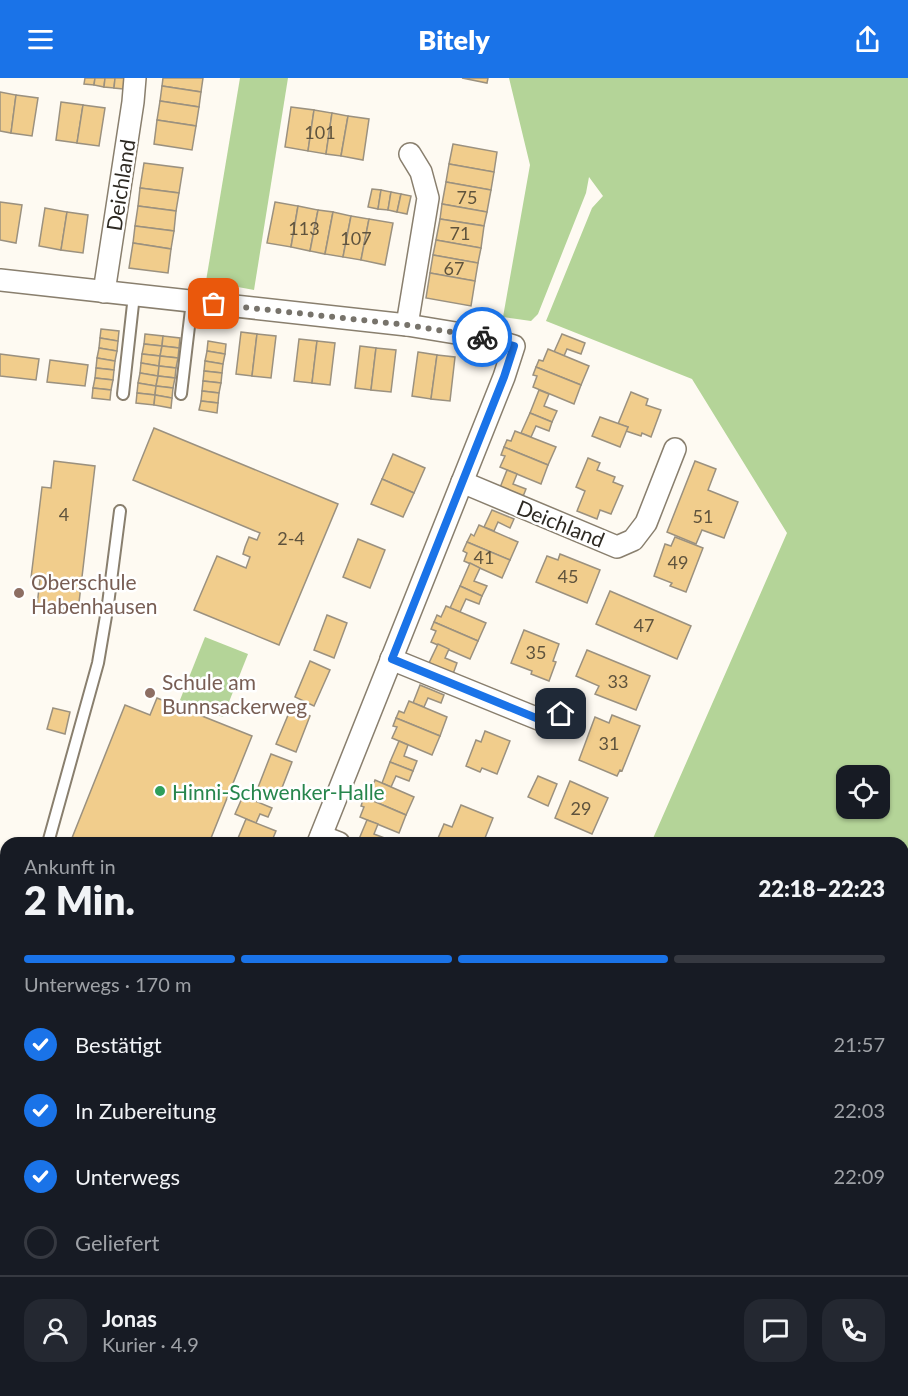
<!DOCTYPE html>
<html lang="de">
<meta charset="utf-8">
<style>
body{margin:0;font-family:Lato,sans-serif;background:#242831;color:#f1f3f6;height:100vh;display:flex;flex-direction:column;font-size:22px;white-space:nowrap}
*{box-sizing:border-box;margin:0}
p{font-size:20px;color:#9ea1a6}
.icon{flex:none;width:33px;height:33px;fill:none;stroke:currentColor;stroke-width:2;stroke-linecap:round;stroke-linejoin:round}
.map{position:relative;flex:1;overflow:hidden}
.side{position:absolute;left:0px;top:759px;width:909px;height:560px;display:flex;flex-direction:column;background:#171b24;border-radius:18px 18px 0 0;box-shadow:0 2px 4px #0004}
.side>*{flex:none}
.controls{position:absolute;left:836px;top:687px;display:grid;gap:12px}
.controls a{display:grid;place-items:center;width:54px;height:54px;border-radius:12px;background:#171b24;box-shadow:0 2px 4px #0004;font-size:30px}
.pin{position:absolute;display:grid;place-items:center;width:51px;height:51px;color:#fff;margin:-26px;border-radius:12px;box-shadow:0 3px 9px #0006}
.courier{position:absolute;display:grid;place-items:center;width:60px;height:60px;margin:-30px;border:4px solid #1a73e8;border-radius:50%;background:#fff;color:#222;box-shadow:0 2px 8px #0007}
.summary em{font-style:normal;font-weight:800}
.summary div{display:flex;flex-direction:column-reverse}
.summary{display:flex;align-items:center;justify-content:space-between;height:102px;padding:0 24px}
h1{font-size:39px;font-weight:800;line-height:45px}
.bar{display:grid;grid-template-columns:repeat(4,1fr);gap:9px 6px;align-content:center;height:72px;padding:0 24px}
.bar i{height:8px;border-radius:4px;background:#363941}
.bar .active{background:#1a73e8}
.bar p{grid-column:span 4}
.line{display:flex;align-items:center;gap:15px;padding:0 24px;border-top:2px solid #363941}
.line div{flex:1}
.round{display:grid;place-items:center;flex:none;width:63px;height:63px;border-radius:18px;background:#242831}
ol{padding:0 24px;list-style:none}
li{display:flex;align-items:center;gap:18px;height:66px}
li p{margin-inline-start:auto}
li .icon{padding:6px;border-radius:50%;background:#1a73e8;color:#fff;stroke-width:4}
li:last-child{color:#9ea1a6}
li i{width:33px;height:33px;border:3px solid #363941;border-radius:50%}
header{display:flex;justify-content:space-between;align-items:center;height:78px;padding:0 24px;background:#1a73e8;color:#fff;font-size:27px;font-weight:800}
.map>svg:first-child{display:block}
.green{fill:#b4d498;fill-rule:evenodd}
.lines{fill:none;stroke-linecap:round;stroke-linejoin:round}
.stream{stroke:#bad9f9;stroke-width:7}
.building{fill:#f1cd8c;stroke:#9b917f;stroke-width:1.5}
.service-casing{stroke:#897f6e;stroke-width:14}
.minor-casing{stroke:#897f6e;stroke-width:24}
.service{stroke:#fff;stroke-width:10}
.minor{stroke:#fff;stroke-width:21}
.done{stroke:#77736b;stroke-width:6;stroke-dasharray:0 10.8}
.route{stroke:#1a73e8;stroke-width:8}
.education-dot{fill:#8d6e63;stroke:#fff;stroke-width:2}
.leisure-dot{fill:#2e9e5b;stroke:#fff;stroke-width:2}
.labels{text-anchor:middle;dominant-baseline:central;stroke-width:5;stroke-linejoin:round;paint-order:stroke}
.number-label{font-size:18px;fill:#5f533d}
.street-label{font-size:21px;fill:#2e2a23;stroke:#fff}
.education-label{font-size:21px;fill:#785e54;stroke:#fff;text-anchor:start}
.leisure-label{font-size:21px;fill:#27864d;stroke:#fff;text-anchor:start}
</style>
<header><svg class="icon" aria-label="menu" viewBox="0 0 24 24"><path d="M4 6h16M4 12h16M4 18h16"/></svg>Bitely<svg class="icon" aria-label="share" viewBox="0 0 24 24"><path d="M12 15V3M7 8l5-5 5 5M5 13v7h14v-7"/></svg></header>
<div class="map">
<svg width="908" height="1318" viewBox="0 0 908 1318">
<rect width="100%" height="100%" fill="#fefaf2"/>
<!-- green -->
<g class="green">
<path d="M240,0H288L254,212L206,203Z"/>
<path d="M509,0H908V1318H731L725,1313L903,1312V765H651L787,455L692,301L546,243L592,130L603,118L589,99L586,115L538,236L531,243L503,239L530,87ZM846,698H879V730H846Z"/>
<path d="M205,559L248,576L223,639L180,622Z"/>
</g>
<g class="lines">
<!-- stream -->
<g class="stream">
<path d="M602,1312L608,1318"/>
<path d="M515,1318L518,1312"/>
</g>
</g>
<!-- building -->
<g class="building">
<path d="M85,0H95L94,7L84,6Z"/>
<path d="M95,0H105L104,9L94,7Z"/>
<path d="M105,0H115L114,10L104,9Z"/>
<path d="M115,0H125L123,11L114,10Z"/>
<path d="M163,0H203L201,14L162,8Z"/>
<path d="M462,0H488L487,5Z"/>
<path d="M162,8L201,14L199,29L160,23Z"/>
<path d="M0,14L16,17L11,55L0,53Z"/>
<path d="M16,17L38,20L32,58L11,55Z"/>
<path d="M160,23L199,29L196,48L157,42Z"/>
<path d="M61,24L83,27L77,65L56,62Z"/>
<path d="M83,27L105,30L99,68L77,65Z"/>
<path d="M291,29L314,32L308,73L285,69Z"/>
<path d="M314,32L332,35L326,76L308,73Z"/>
<path d="M332,35L348,38L341,78L326,76Z"/>
<path d="M348,38L369,41L363,82L341,78Z"/>
<path d="M157,42L196,48L192,72L154,66Z"/>
<path d="M453,66L497,74L494,94L449,86Z"/>
<path d="M144,85L183,90L179,115L140,110Z"/>
<path d="M449,86L494,94L491,112L446,104Z"/>
<path d="M446,104L491,112L487,134L442,126Z"/>
<path d="M140,110L179,115L176,133L138,128Z"/>
<path d="M372,111L381,112L378,131L368,129Z"/>
<path d="M381,112L391,114L388,132L378,131Z"/>
<path d="M391,114L401,116L397,134L388,132Z"/>
<path d="M401,116L411,118L407,136L397,134Z"/>
<path d="M0,124L22,127L16,165L0,162Z"/>
<path d="M275,124L298,128L291,169L267,165Z"/>
<path d="M442,126L487,134L484,148L440,141Z"/>
<path d="M138,128L176,133L174,153L135,148Z"/>
<path d="M298,128L318,132L310,173L291,169Z"/>
<path d="M45,130L67,134L61,172L39,168Z"/>
<path d="M318,132L333,134L325,176L310,173Z"/>
<path d="M67,134L88,137L83,175L61,172Z"/>
<path d="M333,134L351,138L343,179L325,176Z"/>
<path d="M351,138L369,141L361,182L343,179Z"/>
<path d="M369,141L393,145L385,187L361,182Z"/>
<path d="M440,141L484,148L481,170L436,162Z"/>
<path d="M135,148L174,153L171,171L133,165Z"/>
<path d="M436,162L481,170L478,185L433,177Z"/>
<path d="M133,165L171,171L168,195L129,190Z"/>
<path d="M433,177L478,185L475,203L430,195Z"/>
<path d="M430,195L475,203L471,228L426,220Z"/>
<path d="M101,251L119,253L118,263L100,260Z"/>
<path d="M241,254L257,256L252,298L236,296Z"/>
<path d="M145,256L163,258L162,268L144,266Z"/>
<path d="M257,256L276,258L271,300L252,298Z"/>
<path d="M562,256L585,265L581,276L567,271L564,278L554,274Z"/>
<path d="M163,258L180,260L179,270L162,268Z"/>
<path d="M100,260L118,263L117,273L99,270Z"/>
<path d="M299,261L317,263L312,305L294,303Z"/>
<path d="M208,263L226,266L225,276L207,273Z"/>
<path d="M317,263L335,265L330,307L312,305Z"/>
<path d="M144,266L162,268L160,278L142,276Z"/>
<path d="M162,268L179,270L178,280L160,278Z"/>
<path d="M360,268L376,270L371,312L355,310Z"/>
<path d="M99,270L117,273L115,283L97,280Z"/>
<path d="M376,270L396,272L391,314L371,312Z"/>
<path d="M548,271L589,288L581,307L536,289L539,282L543,283Z"/>
<path d="M207,273L225,276L223,286L205,283Z"/>
<path d="M418,274L437,277L431,321L412,318Z"/>
<path d="M0,276L39,281L36,302L0,298Z"/>
<path d="M142,276L160,278L159,288L141,285Z"/>
<path d="M437,277L455,279L450,323L431,321Z"/>
<path d="M160,278L178,280L176,290L159,288Z"/>
<path d="M97,280L115,283L114,292L96,290Z"/>
<path d="M50,282L88,287L85,308L47,304Z"/>
<path d="M205,283L223,286L222,295L204,293Z"/>
<path d="M141,285L159,288L158,298L140,295Z"/>
<path d="M159,288L176,290L175,300L158,298Z"/>
<path d="M536,289L581,307L574,326L533,309L537,298L533,297Z"/>
<path d="M96,290L114,292L113,302L95,300Z"/>
<path d="M204,293L222,295L221,305L203,303Z"/>
<path d="M140,295L158,298L156,308L138,305Z"/>
<path d="M158,298L175,300L173,310L156,308Z"/>
<path d="M95,300L113,302L111,312L93,310Z"/>
<path d="M203,303L221,305L219,315L202,313Z"/>
<path d="M138,305L156,308L155,317L137,315Z"/>
<path d="M156,308L173,310L172,320L155,317Z"/>
<path d="M93,310L111,312L110,322L92,320Z"/>
<path d="M539,312L549,316L544,328L557,333L552,344L530,335Z"/>
<path d="M202,313L219,315L218,325L201,323Z"/>
<path d="M631,314L648,321L646,327L661,332L651,359L642,355L641,358L626,353L628,349L618,346Z"/>
<path d="M137,315L155,317L154,327L136,325Z"/>
<path d="M155,317L172,320L171,330L154,327Z"/>
<path d="M201,323L218,325L217,335L199,332Z"/>
<path d="M530,335L552,344L549,353L536,348L531,359L521,355Z"/>
<path d="M600,339L628,349L620,369L592,358Z"/>
<path d="M154,350L338,426L279,567L194,532L217,478L246,490L250,479L243,476L245,469L249,459L257,462L260,455L133,402Z"/>
<path d="M515,353L556,369L548,387L504,369L507,362L511,363Z"/>
<path d="M504,369L548,387L541,406L500,389L505,378L501,377Z"/>
<path d="M393,376L425,390L414,415L382,401Z"/>
<path d="M588,380L600,385L597,392L615,399L613,404L623,408L611,436L600,432L597,441L577,433L585,413L576,409Z"/>
<path d="M54,383L95,388L78,533L37,528L40,501L31,500L42,409L51,410Z"/>
<path d="M695,383L716,391L708,412L738,424L724,460L702,452L696,466L667,454Z"/>
<path d="M507,392L517,396L513,406L526,411L522,421L499,412Z"/>
<path d="M382,401L414,415L403,439L371,426Z"/>
<path d="M492,432L514,441L510,450L498,444L494,453L484,449Z"/>
<path d="M479,447L518,464L510,482L467,464L471,456L474,458Z"/>
<path d="M675,459L703,470L686,514L670,508L672,505L654,498L665,466L671,468Z"/>
<path d="M358,461L385,472L370,510L343,499Z"/>
<path d="M467,464L510,482L502,500L464,483L467,475L463,473Z"/>
<path d="M560,476L600,492L587,525L536,504L547,478L558,482Z"/>
<path d="M470,485L480,490L474,503L487,508L482,518L460,508Z"/>
<path d="M460,508L482,518L479,526L466,521L460,534L450,530Z"/>
<path d="M610,513L691,548L677,581L596,546Z"/>
<path d="M446,528L486,545L478,563L434,544L437,537L441,539Z"/>
<path d="M327,537L347,545L334,580L314,572Z"/>
<path d="M434,544L478,563L470,581L431,564L436,553L431,551Z"/>
<path d="M524,552L559,566L553,583L556,584L549,603L531,596L532,593L511,585Z"/>
<path d="M438,566L449,571L445,580L457,585L453,596L429,585Z"/>
<path d="M587,572L650,598L636,632L595,616L599,608L576,598Z"/>
<path d="M310,583L330,592L314,628L295,619Z"/>
<path d="M420,607L444,617L441,625L428,620L424,629L413,625Z"/>
<path d="M157,620L252,658L209,765H70L125,627L150,637Z"/>
<path d="M409,623L447,639L440,658L396,640L399,633L404,635Z"/>
<path d="M53,630L70,634L65,656L47,651Z"/>
<path d="M291,630L310,638L296,674L276,666Z"/>
<path d="M612,637L640,648L622,693L620,692L617,698L579,682L595,639L609,645Z"/>
<path d="M396,640L440,658L432,677L392,660L397,649L393,648Z"/>
<path d="M485,653L510,663L497,696L482,690L480,694L466,688L476,662L481,664Z"/>
<path d="M399,663L408,667L404,678L417,683L413,693L390,684Z"/>
<path d="M271,676L292,684L278,720L257,712Z"/>
<path d="M390,684L413,693L409,703L396,698L391,709L382,705Z"/>
<path d="M538,698L557,706L548,728L528,719Z"/>
<path d="M375,702L414,719L406,737L364,719L367,712L371,714Z"/>
<path d="M570,703L608,720L592,756L555,740Z"/>
<path d="M243,718L272,730L268,739L260,736L256,745L235,736Z"/>
<path d="M364,719L406,737L399,755L360,739L364,729L361,728Z"/>
<path d="M461,727L493,740L483,765H436L444,746L452,749Z"/>
<path d="M246,741L276,753L271,765H236Z"/>
<path d="M367,742L378,746L374,756L387,761L385,765H368L359,761Z"/>
<path d="M0,892L6,893V911L0,908Z"/>
<path d="M1,908L6,911V942L0,938Z"/>
<path d="M0,1081L6,1085V1114L0,1110Z"/>
<path d="M0,1131L6,1134V1156L0,1151Z"/>
<path d="M6,1163V1196L0,1191V1169Z"/>
<path d="M0,1202L6,1207V1240L0,1235Z"/>
<path d="M138,1312H154L160,1318H136L135,1316Z"/>
<path d="M340,1312H375L381,1318H346Z"/>
<path d="M399,1312H414L419,1318H393Z"/>
</g>
<g class="lines">
<defs>
<g id="service">
<path d="M123,316L134,217"/>
<path d="M181,316L192,223"/>
<path d="M48,765L98,585L108,526L120,433"/>
<path d="M0,831L6,833"/>
<path d="M823,1312L828,1318"/>
</g>
<g id="minor">
<path d="M0,202L407,247L486,260L514,268L504,299L318,765"/>
<path d="M104,214L133,24L135,0"/>
<path d="M407,247L428,120L421,94L410,76"/>
<path d="M462,404L617,469L633,462L646,445L675,371"/>
<path d="M391,581L541,642L561,636"/>
<path d="M321,758L339,765"/>
<path d="M0,878L6,879"/>
<path d="M0,1003L6,999"/>
<path d="M0,1265L6,1270"/>
<path d="M51,1312L57,1318"/>
<path d="M622,1312L627,1318"/>
<path d="M286,1318L291,1312"/>
</g>
</defs>
<!-- service casing -->
<use href="#service" class="service-casing"/>
<!-- minor casing -->
<use href="#minor" class="minor-casing"/>
<!-- service -->
<use href="#service" class="service"/>
<!-- minor -->
<use href="#minor" class="minor"/>
</g>
<g class="lines">
<!-- done -->
<path class="done" d="M214,226L407,247L482,259"/>
<!-- route -->
<path class="route" d="M482,259L514,268L504,299L392,581L541,642L561,636"/>
</g>
<!-- markers -->
<g class="education-dot">
<circle cx="19" cy="515" r="6"/>
<circle cx="150" cy="615" r="6"/>
</g>
<circle class="leisure-dot" cx="160" cy="713" r="6"/>
<g class="labels">
<!-- number labels -->
<g class="number-label">
<text x="320" y="54">101</text>
<text x="467" y="119">75</text>
<text x="304" y="150">113</text>
<text x="460" y="155">71</text>
<text x="356" y="160">107</text>
<text x="454" y="190">67</text>
<text x="64" y="436">4</text>
<text x="703" y="438">51</text>
<text x="291" y="460">2-4</text>
<text x="484" y="479">41</text>
<text x="678" y="484">49</text>
<text x="568" y="498">45</text>
<text x="644" y="547">47</text>
<text x="536" y="574">35</text>
<text x="618" y="603">33</text>
<text x="609" y="665">31</text>
<text x="581" y="730">29</text>
</g>
<!-- street labels -->
<g class="street-label">
<text transform="translate(120 107) rotate(-81)">Deichland</text>
<text transform="translate(561 445) rotate(22)">Deichland</text>
</g>
<!-- education labels -->
<g class="education-label">
<text x="31" y="503">Oberschule<tspan x="31" dy="24">Habenhausen</tspan></text>
<text x="162" y="603">Schule am<tspan x="162" dy="24">Bunnsackerweg</tspan></text>
</g>
<!-- leisure labels -->
<g class="leisure-label">
<text x="172" y="713">Hinni-Schwenker-Halle</text>
</g>
</g>
</svg>
<div class="controls">
<a><svg class="icon" aria-label="locate" viewBox="0 0 24 24"><circle cx="12" cy="12" r="6"/><path d="M12 2v4M12 18v4M2 12h4M18 12h4"/></svg></a>
</div>
<div class="pin" style="left:214px;top:226px;background:#ea580c"><svg class="icon" aria-label="bag" viewBox="0 0 24 24"><path d="M5 8h14l-1 12H6zM9 8a3 3 0 0 1 6 0"/></svg></div>
<div class="pin" style="left:561px;top:636px;background:#1f2937"><svg class="icon" aria-label="home" viewBox="0 0 24 24"><path d="M3 11l9-7 9 7M6 9v11h12V9"/></svg></div>
<div class="courier" style="left:482px;top:259px"><svg class="icon" aria-label="bike" viewBox="0 0 24 24"><circle cx="6" cy="16" r="4"/><circle cx="18" cy="16" r="4"/><path d="M6 16l4-8h5l3 8M10 8l3 8H6M13 5h3"/></svg></div>
<section class="side">
<div class="summary"><div><h1>2 Min.</h1><p>Ankunft in</p></div><em>22:18–22:23</em></div>
<div class="bar"><i class="active"></i><i class="active"></i><i class="active"></i><i></i><p>Unterwegs · 170 m</p></div>
<ol>
<li><svg class="icon" aria-label="check" viewBox="0 0 24 24"><path d="M5 12l5 5 9-10"/></svg>Bestätigt<p>21:57</p></li>
<li><svg class="icon" aria-label="check" viewBox="0 0 24 24"><path d="M5 12l5 5 9-10"/></svg>In Zubereitung<p>22:03</p></li>
<li><svg class="icon" aria-label="check" viewBox="0 0 24 24"><path d="M5 12l5 5 9-10"/></svg>Unterwegs<p>22:09</p></li>
<li><i></i>Geliefert</li>
</ol>
<div class="line" style="height:108px"><a class="round"><svg class="icon" aria-label="person" viewBox="0 0 24 24"><circle cx="12" cy="8" r="4"/><path d="M4 21q1-7 8-7t8 7"/></svg></a><div><b>Jonas</b><p>Kurier · 4.9</p></div><a class="round"><svg class="icon" aria-label="chat" viewBox="0 0 24 24"><path d="M4 5h16v11H9l-5 4z"/></svg></a><a class="round"><svg class="icon" aria-label="phone" viewBox="0 0 24 24"><path d="M5 4h4l2 5-3 2q2 4 5 5l2-3 5 2v4C11 20 4 13 5 4z"/></svg></a></div>
</section>
</div>
